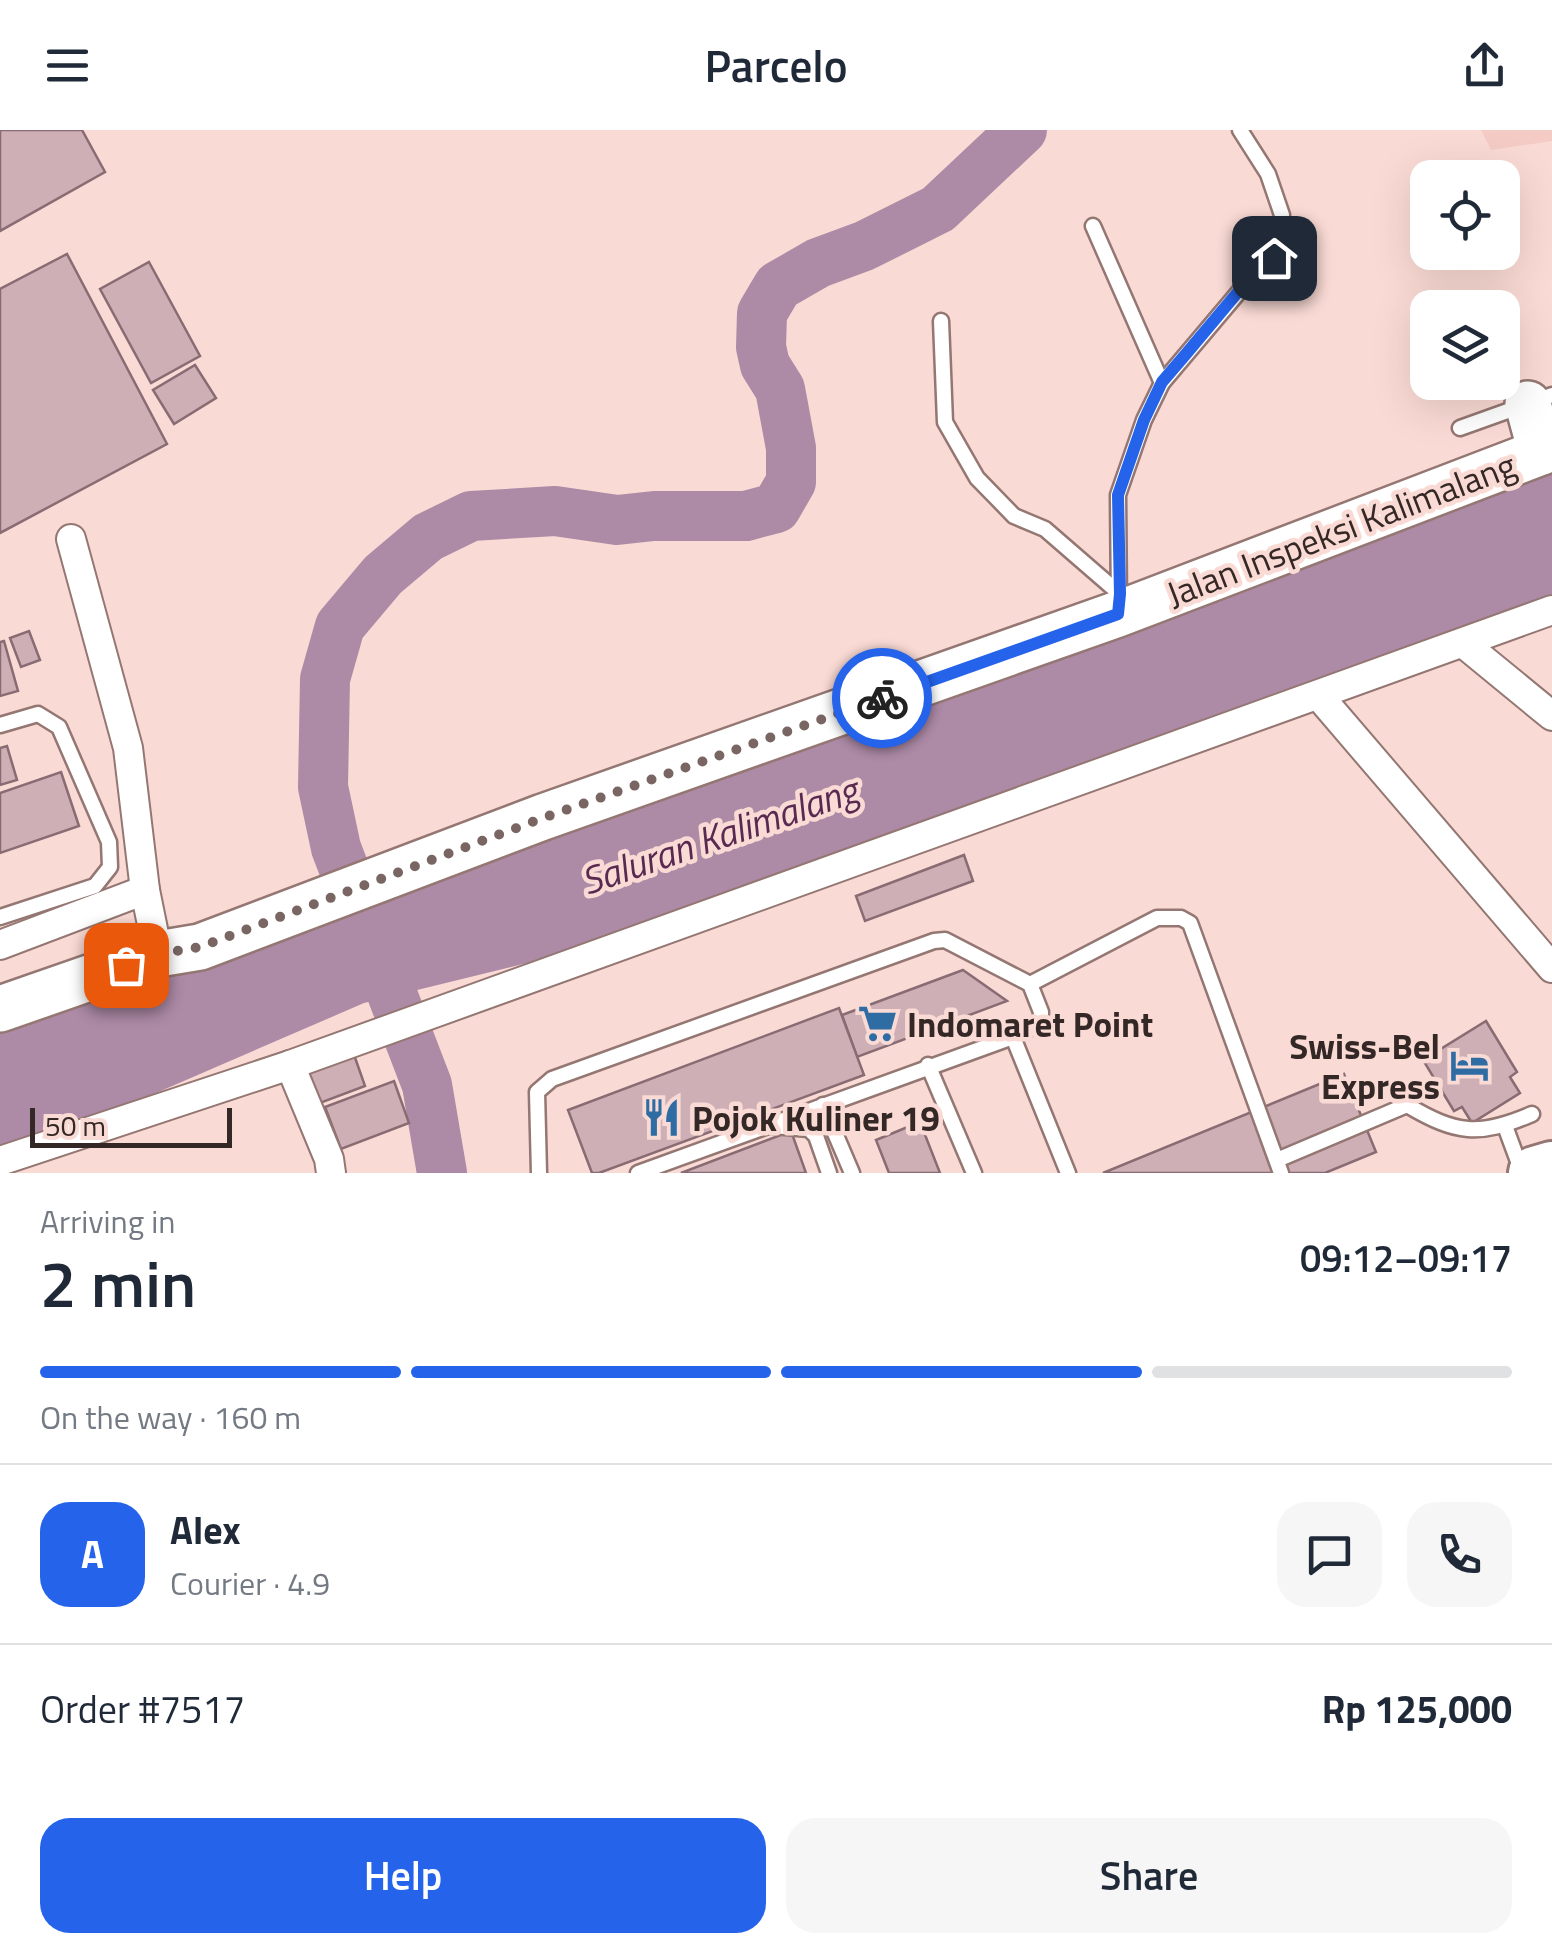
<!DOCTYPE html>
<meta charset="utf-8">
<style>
body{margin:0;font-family:"Titillium Web",sans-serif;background:#f6f6f7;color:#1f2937;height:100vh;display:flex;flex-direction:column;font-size:38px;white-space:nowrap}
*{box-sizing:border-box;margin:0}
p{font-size:32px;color:#747a83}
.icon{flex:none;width:55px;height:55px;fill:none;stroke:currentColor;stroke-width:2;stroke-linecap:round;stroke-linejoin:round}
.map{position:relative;height:1043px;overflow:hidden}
.details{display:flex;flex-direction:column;background:#fff;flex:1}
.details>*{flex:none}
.fabs{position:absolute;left:1410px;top:30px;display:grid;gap:20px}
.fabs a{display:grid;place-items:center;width:110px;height:110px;border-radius:20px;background:#fff;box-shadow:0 10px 40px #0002;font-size:50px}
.scale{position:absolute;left:30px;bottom:25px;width:202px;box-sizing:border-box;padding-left:10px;border:5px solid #342826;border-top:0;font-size:28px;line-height:35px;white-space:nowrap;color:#342826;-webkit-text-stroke:8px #fadad4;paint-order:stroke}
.pin{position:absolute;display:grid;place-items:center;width:85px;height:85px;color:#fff;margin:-42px;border-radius:20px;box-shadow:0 5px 15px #0006}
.courier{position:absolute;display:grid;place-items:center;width:100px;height:100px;margin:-50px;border:8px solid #2563eb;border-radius:50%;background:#fff;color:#222;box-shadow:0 2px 12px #0007}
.head em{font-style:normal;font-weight:600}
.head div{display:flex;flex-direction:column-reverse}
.head{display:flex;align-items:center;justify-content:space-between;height:170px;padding:0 40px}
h1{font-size:65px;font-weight:600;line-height:75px}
.bar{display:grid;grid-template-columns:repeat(4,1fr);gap:15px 10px;align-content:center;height:120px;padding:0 40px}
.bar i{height:12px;border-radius:8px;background:#e0e1e3}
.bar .selected{background:#2563eb}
.bar p{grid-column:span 4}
.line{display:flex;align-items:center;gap:25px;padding:0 40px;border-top:2px solid #e0e1e3}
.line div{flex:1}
.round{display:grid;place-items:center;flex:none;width:105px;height:105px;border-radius:30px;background:#f6f6f7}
.button{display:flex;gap:20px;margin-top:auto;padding:20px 40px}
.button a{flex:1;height:115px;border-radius:30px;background:#2563eb;color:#fff;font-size:40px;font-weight:600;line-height:115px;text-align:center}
.button a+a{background:#f6f6f7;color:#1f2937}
header{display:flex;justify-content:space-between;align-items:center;height:130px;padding:0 40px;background:#fff;font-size:45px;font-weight:600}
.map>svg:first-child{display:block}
.built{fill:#f4ccc5}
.water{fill:#ad8aa6}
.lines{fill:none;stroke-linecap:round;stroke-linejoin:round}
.river{stroke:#ad8aa6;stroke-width:50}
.building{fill:#ceafb6;stroke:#896c73;stroke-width:2.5}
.lane-casing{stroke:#947772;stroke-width:19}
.street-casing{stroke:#947772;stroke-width:32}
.primary-casing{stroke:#947772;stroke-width:50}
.highway-casing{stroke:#947772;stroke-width:58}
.lane{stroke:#fff;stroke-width:14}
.street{stroke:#fff;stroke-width:28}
.primary{stroke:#fff;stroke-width:45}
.highway{stroke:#fff;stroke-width:52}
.done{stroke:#796663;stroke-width:10;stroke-dasharray:0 18}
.route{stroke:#2563eb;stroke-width:12}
.labels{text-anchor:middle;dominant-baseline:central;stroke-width:9;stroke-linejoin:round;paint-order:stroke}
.street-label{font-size:35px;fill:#342826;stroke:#fadad4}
.poi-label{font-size:35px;font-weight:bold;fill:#342826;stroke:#fadad4;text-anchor:start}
.water-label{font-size:38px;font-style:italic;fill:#592a51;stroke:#fadad4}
</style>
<header><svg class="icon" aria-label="menu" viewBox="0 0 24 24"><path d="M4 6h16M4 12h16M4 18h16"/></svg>Parcelo<svg class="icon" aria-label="share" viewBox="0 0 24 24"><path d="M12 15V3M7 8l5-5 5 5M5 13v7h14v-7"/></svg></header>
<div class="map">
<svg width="1552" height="1043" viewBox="0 0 1552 1043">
<rect width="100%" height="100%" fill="#fadad4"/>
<!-- built -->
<path class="built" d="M1481,0H1552V11L1491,20Z"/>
<!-- water -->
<path class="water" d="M1552,343V464L576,821L364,873L103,986L0,1022V903Z"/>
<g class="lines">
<!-- river -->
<path class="river" d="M442,1043L427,955L336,718L323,657L325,549L340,496L383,445L428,407L471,386L555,381L617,390L654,386H746L776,378L791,352V318L780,259L765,235L761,217L762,183L778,156L818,133L864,116L938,79L1022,0"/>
</g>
<!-- building -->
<g class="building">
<path d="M0,0H82L105,42L0,101Z"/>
<path d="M67,124L167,314L0,403V159Z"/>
<path d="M149,132L200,226L151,253L100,159Z"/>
<path d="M195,235L216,268L174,294L153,260Z"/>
<path d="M29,501L40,530L21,537L10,508Z"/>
<path d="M4,511L18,561L0,566V512Z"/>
<path d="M7,616L17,650L0,655V618Z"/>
<path d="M61,642L79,696L0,723V663Z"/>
<path d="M964,725L973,751L865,791L856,766Z"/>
<path d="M963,840L1007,871L857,927L842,885Z"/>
<path d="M839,878L864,945L599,1043H592L568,980Z"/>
<path d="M1486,891L1517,942L1510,947L1520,963L1472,993L1462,977L1454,981L1423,930Z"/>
<path d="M352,919L365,956L320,973L306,936Z"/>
<path d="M1344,944L1376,1022L1325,1043H1103Z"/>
<path d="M394,951L409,993L341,1019L325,977Z"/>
<path d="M920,992L940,1043H889L876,1010Z"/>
<path d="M791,1001L806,1043H681Z"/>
</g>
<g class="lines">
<defs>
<g id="lane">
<path d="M1093,96L1162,253L1144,290L1118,365L1119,477"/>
<path d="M941,191L945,292L977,348L1014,386L1045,399L1120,464"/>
<path d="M1162,253L1249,150L1275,128L1282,85L1268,44L1240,0"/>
<path d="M1460,298L1552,265"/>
<path d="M0,595L38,584L59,597L109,712L110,737L95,756L0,787"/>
<path d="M1030,854L1157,788H1181L1190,793L1281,1043"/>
<path d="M1013,907L1068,1043"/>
<path d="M928,935L974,1043"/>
<path d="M823,975L852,1043"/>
<path d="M773,996L809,999L816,1006L829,1043"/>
<path d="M1505,996L1522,1042"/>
<path d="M1277,1030L1407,975C1456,1004 1479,1007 1532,984"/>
<path d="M539,1043L537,962L552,949L934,811L945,810L1030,854L1041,882V889L1038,894L1013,907L638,1043"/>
</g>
<g id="street">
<path d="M71,409L128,618L145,760L158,824"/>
<path d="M1463,513L1552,586"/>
<path d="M1319,566L1552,838"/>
<path d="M0,815L145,760"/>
<path d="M290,935L329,1029L331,1043"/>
<path d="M0,1031L290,935L1552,480"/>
</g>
<g id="primary">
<path d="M1528,274L1541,322"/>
<path d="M0,879L158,824L200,817L543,687L1118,484L1552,318"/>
</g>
<path id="highway" d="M1535,1043L1552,1038"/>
</defs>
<!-- lane casing -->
<use href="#lane" class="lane-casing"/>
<!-- street casing -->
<use href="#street" class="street-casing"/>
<!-- primary casing -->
<use href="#primary" class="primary-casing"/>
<!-- highway casing -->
<use href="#highway" class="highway-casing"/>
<!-- lane -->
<use href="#lane" class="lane"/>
<!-- street -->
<use href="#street" class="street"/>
<!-- primary -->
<use href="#primary" class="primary"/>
<!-- highway -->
<use href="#highway" class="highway"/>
</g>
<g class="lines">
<!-- done -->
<path class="done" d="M126,835L158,824L200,817L543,688L882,568"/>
<!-- route -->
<path class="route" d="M882,568L1118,484L1120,464L1118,365L1144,290L1162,252L1186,224L1248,150L1274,128"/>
</g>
<!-- icons -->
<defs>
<symbol id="supermarket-bare" viewBox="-9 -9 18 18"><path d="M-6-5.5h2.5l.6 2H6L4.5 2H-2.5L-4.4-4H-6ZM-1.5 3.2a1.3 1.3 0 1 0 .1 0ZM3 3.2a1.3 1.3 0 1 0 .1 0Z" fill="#2e6ca3" stroke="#fadad4" stroke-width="2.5" paint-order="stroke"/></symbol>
<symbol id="hotel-bare" viewBox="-9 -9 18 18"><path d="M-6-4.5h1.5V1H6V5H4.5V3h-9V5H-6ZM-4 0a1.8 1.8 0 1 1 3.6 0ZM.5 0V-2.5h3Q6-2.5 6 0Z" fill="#2e6ca3" stroke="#fadad4" stroke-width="2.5" paint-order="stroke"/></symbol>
<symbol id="restaurant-bare" viewBox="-9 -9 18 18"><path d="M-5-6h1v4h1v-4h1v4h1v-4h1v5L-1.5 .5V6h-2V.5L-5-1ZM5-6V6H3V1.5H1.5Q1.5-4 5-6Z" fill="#2e6ca3" stroke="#fadad4" stroke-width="2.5" paint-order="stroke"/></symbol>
</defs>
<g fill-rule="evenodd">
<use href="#supermarket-bare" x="850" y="866" width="55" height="55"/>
<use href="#hotel-bare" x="1442" y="908" width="55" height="55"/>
<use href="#restaurant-bare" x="634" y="960" width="55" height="55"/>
</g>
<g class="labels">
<!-- street labels -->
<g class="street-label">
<text transform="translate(1341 399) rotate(-21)">Jalan Inspeksi Kalimalang</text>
</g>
<!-- poi labels -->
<g class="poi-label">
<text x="907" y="894">Indomaret Point</text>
<text x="1440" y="916" text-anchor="end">Swiss-Bel<tspan x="1440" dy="40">Express</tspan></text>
<text x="692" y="988">Pojok Kuliner 19</text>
</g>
<!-- water labels -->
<g class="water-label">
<text transform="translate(719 705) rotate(-19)">Saluran Kalimalang</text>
</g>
</g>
</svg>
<div class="fabs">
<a><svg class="icon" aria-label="locate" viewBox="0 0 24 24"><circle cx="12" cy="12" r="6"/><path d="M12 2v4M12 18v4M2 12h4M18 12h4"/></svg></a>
<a><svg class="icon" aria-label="layers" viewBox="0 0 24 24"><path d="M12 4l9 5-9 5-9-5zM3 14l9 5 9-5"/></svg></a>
</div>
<div class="scale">50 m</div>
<div class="pin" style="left:126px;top:835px;background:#ea580c"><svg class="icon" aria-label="bag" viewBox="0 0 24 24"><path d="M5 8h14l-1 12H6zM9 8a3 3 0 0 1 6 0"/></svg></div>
<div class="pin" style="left:1274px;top:128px;background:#1f2937"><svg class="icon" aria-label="home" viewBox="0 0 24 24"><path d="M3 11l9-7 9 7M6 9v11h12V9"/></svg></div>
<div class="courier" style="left:882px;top:568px"><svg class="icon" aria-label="bike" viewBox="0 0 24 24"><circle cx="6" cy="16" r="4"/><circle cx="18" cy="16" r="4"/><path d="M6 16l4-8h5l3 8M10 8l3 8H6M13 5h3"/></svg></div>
</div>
<section class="details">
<div class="head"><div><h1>2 min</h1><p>Arriving in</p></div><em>09:12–09:17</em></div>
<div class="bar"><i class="selected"></i><i class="selected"></i><i class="selected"></i><i></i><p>On the way · 160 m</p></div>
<div class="line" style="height:180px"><b class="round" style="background:#2563eb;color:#fff">A</b><div><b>Alex</b><p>Courier · 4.9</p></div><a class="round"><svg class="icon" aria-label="chat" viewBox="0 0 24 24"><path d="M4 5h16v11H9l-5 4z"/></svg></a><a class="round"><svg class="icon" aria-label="phone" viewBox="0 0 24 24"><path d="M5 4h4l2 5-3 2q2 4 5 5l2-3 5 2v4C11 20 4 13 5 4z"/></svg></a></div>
<div class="line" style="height:130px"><div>Order #7517</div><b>Rp 125,000</b></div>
<div class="button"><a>Help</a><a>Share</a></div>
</section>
